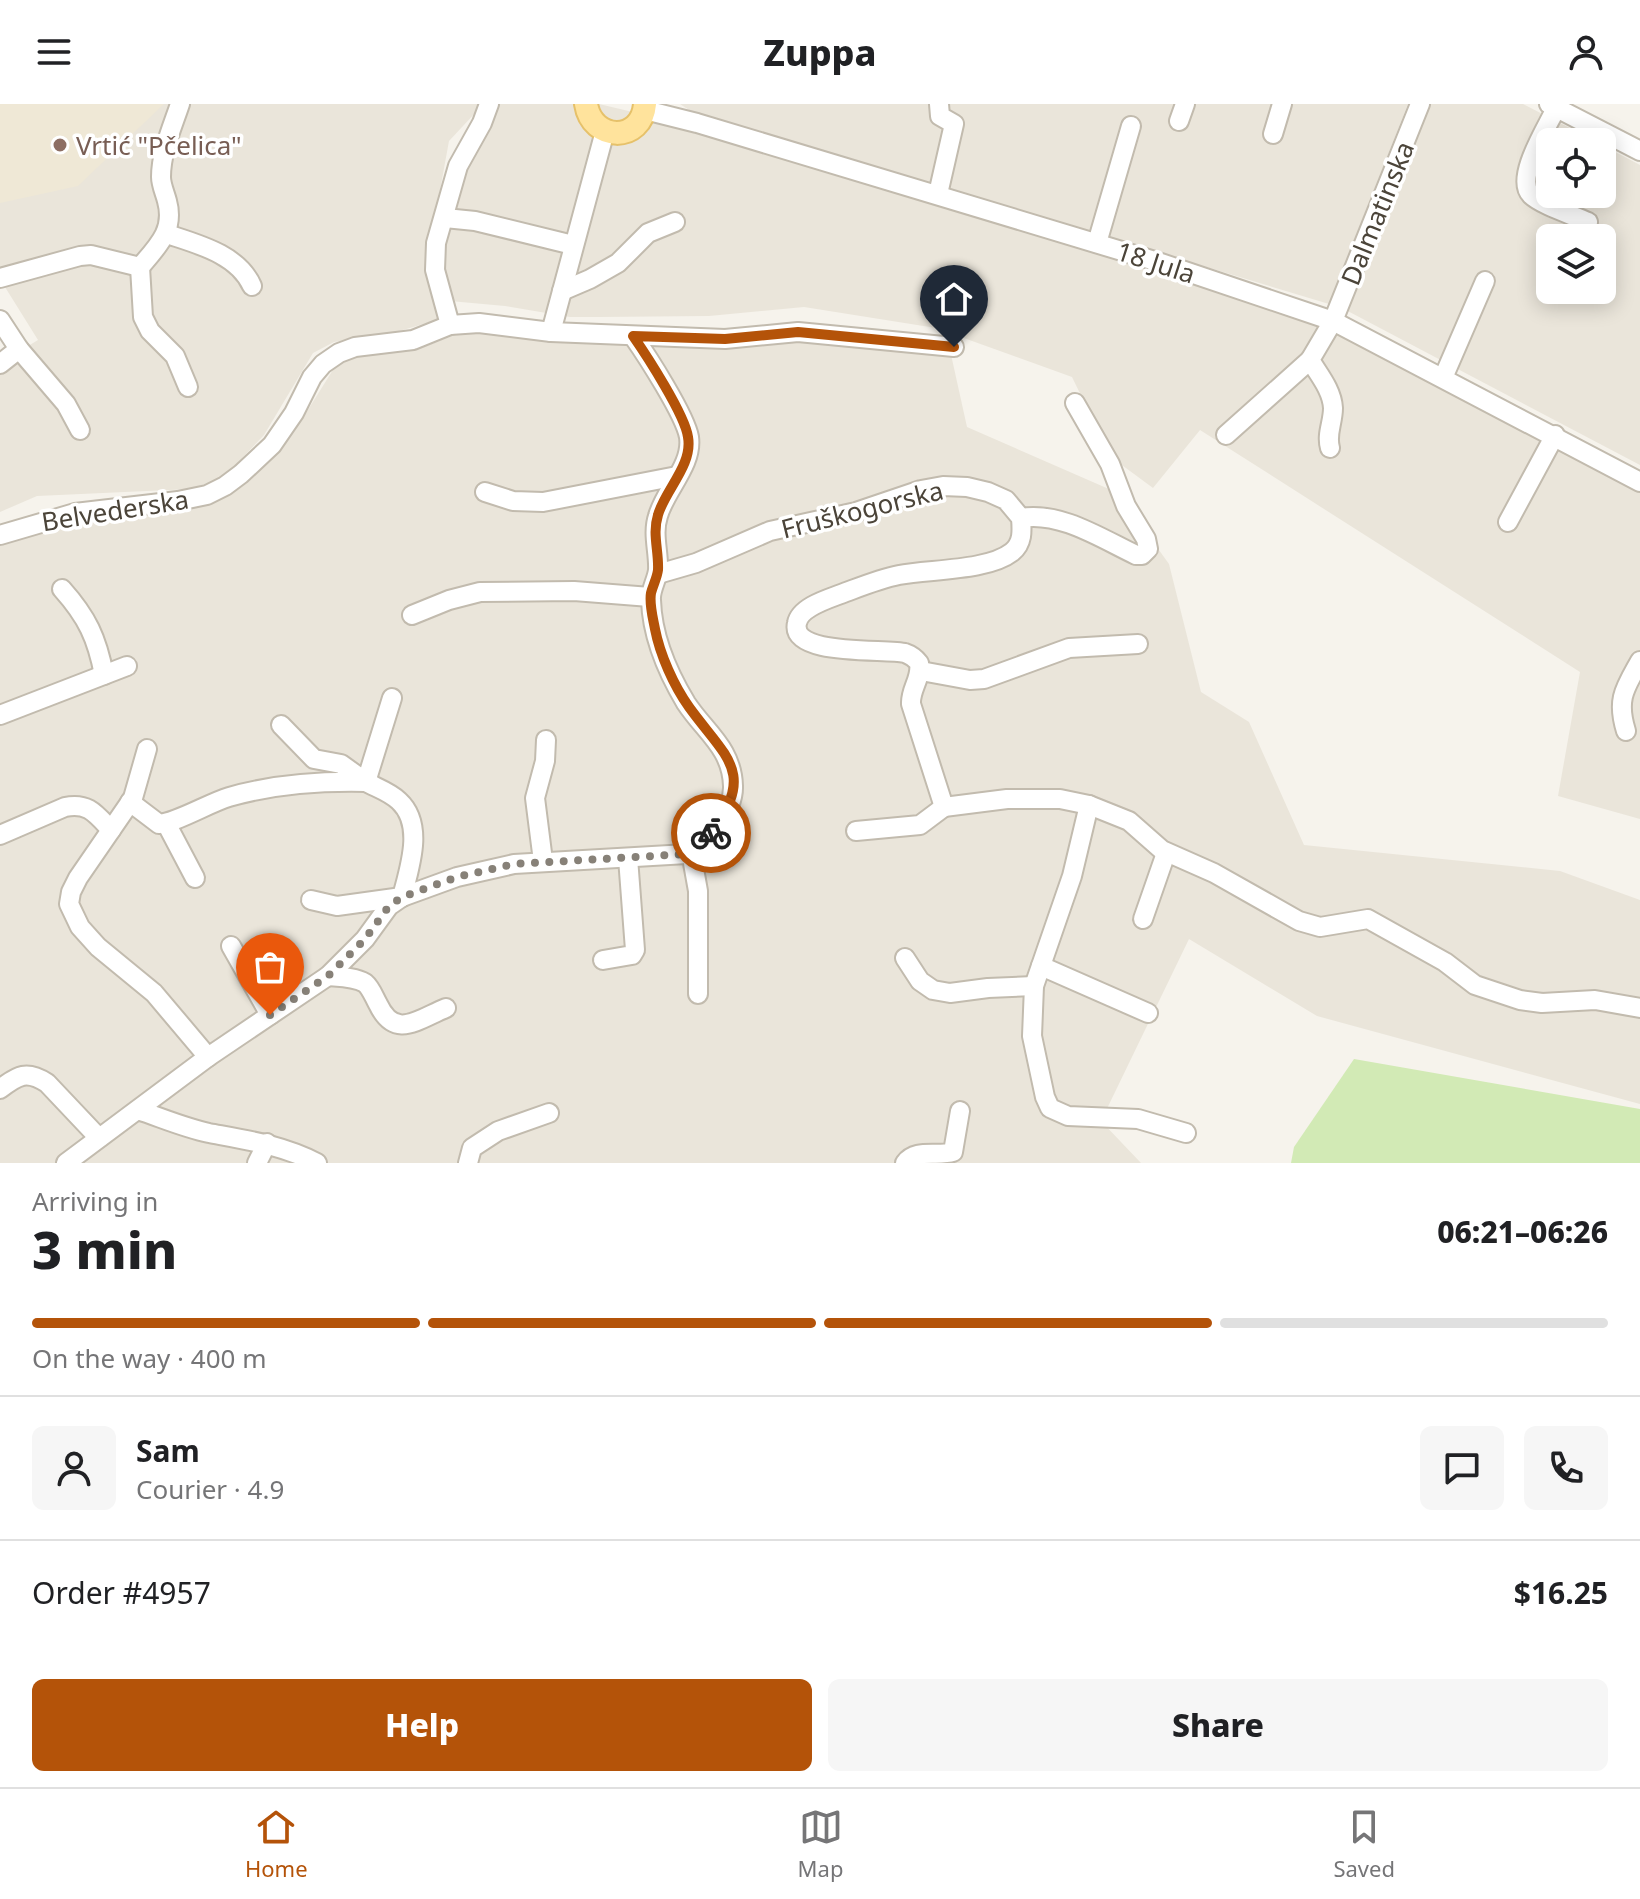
<!DOCTYPE html>
<meta charset="utf-8">
<style>
body{margin:0;font-family:"Noto Sans",sans-serif;background:#f6f6f6;color:#202124;height:100vh;display:flex;flex-direction:column;font-size:30px;white-space:nowrap}
*{box-sizing:border-box;margin:0}
p{font-size:26px;color:#757577}
.icon{flex:none;width:44px;height:44px;fill:none;stroke:currentColor;stroke-width:2;stroke-linecap:round;stroke-linejoin:round}
.map{position:relative;height:1059px;overflow:hidden}
.panel{display:flex;flex-direction:column;background:#fff;flex:1}
.panel>*{flex:none}
.buttons{position:absolute;left:1536px;top:24px;display:grid;gap:16px}
.buttons a{display:grid;place-items:center;width:80px;height:80px;border-radius:12px;background:#fff;box-shadow:0 4px 20px #0003;font-size:40px}
.pin{position:absolute;display:grid;place-items:center;width:68px;height:68px;color:#fff;margin:-82px -34px;border-radius:50% 50% 50% 0;rotate:-45deg;box-shadow:0 0 8px #0007}
.pin .icon{rotate:45deg}
.courier{position:absolute;display:grid;place-items:center;width:80px;height:80px;margin:-40px;border:6px solid #b45309;border-radius:50%;background:#fff;color:#222;box-shadow:0 2px 10px #0007}
.headline em{font-style:normal;font-weight:800}
.headline div{display:flex;flex-direction:column-reverse}
.headline{display:flex;align-items:center;justify-content:space-between;height:136px;padding:0 32px}
h1{font-size:52px;font-weight:800;line-height:60px}
.bar{display:grid;grid-template-columns:repeat(4,1fr);gap:12px 8px;align-content:center;height:96px;padding:0 32px}
.bar i{height:10px;border-radius:6px;background:#e0e0e0}
.bar .active{background:#b45309}
.bar p{grid-column:span 4}
.line{display:flex;align-items:center;gap:20px;padding:0 32px;border-top:2px solid #e0e0e0}
.line div{flex:1}
.round{display:grid;place-items:center;flex:none;width:84px;height:84px;border-radius:12px;background:#f6f6f6}
.primary-button{display:flex;gap:16px;margin-top:auto;padding:16px 32px}
.primary-button a{flex:1;height:92px;border-radius:12px;background:#b45309;color:#fff;font-size:32px;font-weight:800;line-height:92px;text-align:center}
.primary-button a+a{background:#f6f6f6;color:#202124}
header{display:flex;justify-content:space-between;align-items:center;height:104px;padding:0 32px;background:#fff;font-size:36px;font-weight:800}
.tab-bar{display:flex;justify-content:space-around;align-items:center;height:112px;border-top:2px solid #e0e0e0;background:#fff;font-size:22px;color:#757577}
.tab-bar a{display:grid;justify-items:center;gap:4px}
.tab-bar .active{color:#b45309}
.map>svg:first-child{display:block}
.residential{fill:#eae5da;fill-rule:evenodd}
.education{fill:#efe8d6}
.green{fill:#d2eab5}
.lines{fill:none;stroke-linecap:round;stroke-linejoin:round}
.minor-casing{stroke:#c2bbae;stroke-width:22}
.major-casing{stroke:#e6c16a;stroke-width:26}
.minor{stroke:#fff;stroke-width:18}
.major{stroke:#ffe39c;stroke-width:22}
.done{stroke:#878178;stroke-width:8;stroke-dasharray:0 14.4}
.route{stroke:#b45309;stroke-width:10}
.education-dot{fill:#8d6e63;stroke:#fff;stroke-width:3}
.labels{text-anchor:middle;dominant-baseline:central;stroke-width:7;stroke-linejoin:round;paint-order:stroke}
.education-label{font-size:26px;fill:#785e54;stroke:#fff;text-anchor:start}
.street-label{font-size:26px;fill:#4b4439;stroke:#fff}
</style>
<header><svg class="icon" aria-label="menu" viewBox="0 0 24 24"><path d="M4 6h16M4 12h16M4 18h16"/></svg>Zuppa<svg class="icon" aria-label="person" viewBox="0 0 24 24"><circle cx="12" cy="8" r="4"/><path d="M4 21q1-7 8-7t8 7"/></svg></header>
<div class="map">
<svg width="1640" height="1059" viewBox="0 0 1640 1059">
<rect width="100%" height="100%" fill="#f6f3ec"/>
<!-- residential -->
<g class="residential">
<path d="M0,0H479L477,7L449,37L432,130L444,214L396,228L334,238L313,249L264,331L224,373L191,385L37,392L0,408V259L38,236L0,175Z"/>
<path d="M498,0H599L675,18L1352,225L1640,379V715L1558,692L1580,568L1200,326L1153,384L1111,353L1072,273L936,224L804,203L709,212L599,213H570L505,202L450,197L441,145L458,96L472,42Z"/>
<path d="M680,0H1408L1329,200L692,8Z"/>
<path d="M1430,0H1523L1597,38H1550V90H1602V41L1640,61V361L1342,204ZM1550,134H1602V186H1550Z"/>
<path d="M467,226L750,234L950,246L967,323L1118,389L1169,460L1201,588L1249,618L1304,741L1560,767L1640,796V1000L1317,912L1189,835L1101,1017L1141,1059H0V428L198,393L241,374L306,309L341,253L424,243Z"/>
</g>
<!-- education -->
<path class="education" d="M0,0H164L78,82L0,99Z"/>
<!-- green -->
<path class="green" d="M1354,955L1640,1005V1059H1291L1294,1043Z"/>
<g class="lines">
<defs>
<g id="minor">
<path d="M1549,0L1640,47"/>
<path d="M1556,4C1548,22 1514,74 1531,91C1541,101 1573,111 1588,118"/>
<path d="M645,6L697,19L1155,157L1333,217L1640,378"/>
<path d="M1179,17L1185,0"/>
<path d="M1273,30L1282,0"/>
<path d="M938,90L954,20L940,12L939,0"/>
<path d="M445,114L475,117L573,141"/>
<path d="M167,130C197,140 238,150 252,182"/>
<path d="M1097,139L1131,22"/>
<path d="M140,163C158,142 175,126 167,97C165,89 161,81 161,73C161,48 172,24 180,0"/>
<path d="M140,163L143,213L150,227L175,252L188,283"/>
<path d="M0,174L80,152L91,151L140,163"/>
<path d="M562,187L590,175L618,159L648,129L675,118"/>
<path d="M0,216L19,245L0,260"/>
<path d="M450,221L435,166L436,139L458,62L482,19L489,0"/>
<path d="M551,228L605,27"/>
<path d="M19,245L66,300L80,326"/>
<path d="M1443,274L1485,177"/>
<path d="M1226,331L1310,256"/>
<path d="M1330,344C1326,330 1333,319 1333,304C1332,286 1319,271 1310,256L1333,217L1420,0"/>
<path d="M485,388L513,397L543,398L677,372"/>
<path d="M1021,414C1060,407 1102,435 1136,451H1142L1148,445L1146,435L1126,402L1110,360L1075,299"/>
<path d="M1508,418L1555,331"/>
<path d="M0,431L75,409L178,397L207,391L225,382L241,370L272,341L294,309L312,273L323,260L339,249L355,243L413,236L450,221L479,219L551,228L725,235L798,228L954,243"/>
<path d="M658,470L696,459L770,427L856,408L921,386L943,382L967,383L988,388L1006,396L1021,414C1022,427 1023,439 1012,448C988,467 930,465 899,471C879,475 860,483 841,490C828,495 800,503 797,519C789,553 887,544 905,549C911,551 915,554 919,559C922,574 910,585 911,600L944,703L1007,695H1060L1089,701L1129,717L1162,746L1214,769L1299,817L1320,823L1368,815L1445,858L1475,881L1520,896L1542,899L1595,896L1640,904"/>
<path d="M62,485C87,513 97,534 104,571"/>
<path d="M412,511L449,496L480,488L574,487L650,493"/>
<path d="M921,567L970,576L984,575L1069,544L1138,540"/>
<path d="M392,594L366,678C377,684 390,688 399,697C425,721 409,765 402,793"/>
<path d="M0,611L127,562"/>
<path d="M281,621L314,655L341,660L366,678"/>
<path d="M1626,627C1616,595 1625,584 1640,557"/>
<path d="M147,645L133,694L78,774L71,788L69,800L80,823L98,843L154,889L208,953"/>
<path d="M130,698L159,720C178,718 209,699 229,693C274,680 321,677 366,678"/>
<path d="M1089,701L1072,772L1034,882L1032,932L1045,993L1050,1004L1068,1012L1138,1015L1186,1029"/>
<path d="M166,719L195,774"/>
<path d="M856,727L920,721L944,703"/>
<path d="M0,731L65,703C88,698 96,710 111,726"/>
<path d="M691,748L698,787V890"/>
<path d="M543,757L535,694L545,657L546,636"/>
<path d="M311,796L337,802L402,793"/>
<path d="M1143,815L1166,749"/>
<path d="M231,842L270,911"/>
<path d="M905,854L920,877L933,886L950,889L988,884L1034,882"/>
<path d="M603,856L632,851L635,846L628,754"/>
<path d="M1041,862L1148,909"/>
<path d="M328,872C339,873 355,873 365,879C371,884 374,893 378,900C395,936 417,916 446,904"/>
<path d="M0,985C18,971 27,966 47,979L99,1034"/>
<path d="M138,1006C162,1014 185,1024 209,1029C247,1036 282,1041 317,1059"/>
<path d="M66,1059L208,953L328,872L365,835L389,802L402,793L457,773L514,760L687,750C708,740 734,706 733,682C732,644 705,628 686,599C668,569 652,531 651,496C650,486 657,476 658,466C659,448 652,430 658,412C665,386 693,361 689,333C685,311 647,252 633,232"/>
<path d="M257,1059L267,1039"/>
<path d="M468,1059L472,1044L498,1027L549,1009"/>
<path d="M905,1059C916,1044 937,1053 953,1048L960,1007"/>
</g>
<path id="major" d="M586,0C592,38 642,39 645,0"/>
</defs>
<!-- minor casing -->
<use href="#minor" class="minor-casing"/>
<!-- major casing -->
<use href="#major" class="major-casing"/>
<!-- minor -->
<use href="#minor" class="minor"/>
<!-- major -->
<use href="#major" class="major"/>
</g>
<g class="lines">
<!-- done -->
<path class="done" d="M270,911L328,872L365,835L389,802L402,793L457,773L514,760L687,750L698,744L711,729"/>
<!-- route -->
<path class="route" d="M711,729C757,668 725,653 689,603C674,582 660,551 655,525C653,514 649,500 651,489C653,481 657,474 658,466C659,447 652,430 658,411C665,386 693,361 688,333C685,311 647,252 633,232L725,235L798,228L954,243"/>
</g>
<!-- markers -->
<circle class="education-dot" cx="60" cy="41" r="8"/>
<g class="labels">
<!-- education labels -->
<g class="education-label">
<text x="76" y="41">Vrtić "Pčelica"</text>
</g>
<!-- street labels -->
<g class="street-label">
<text transform="translate(1377 109) rotate(-68)">Dalmatinska</text>
<text transform="translate(1156 158) rotate(18)">18 Jula</text>
<text transform="translate(862 405) rotate(-14)">Fruškogorska</text>
<text transform="translate(115 406) rotate(-9)">Belvederska</text>
</g>
</g>
</svg>
<div class="buttons">
<a><svg class="icon" aria-label="locate" viewBox="0 0 24 24"><circle cx="12" cy="12" r="6"/><path d="M12 2v4M12 18v4M2 12h4M18 12h4"/></svg></a>
<a><svg class="icon" aria-label="layers" viewBox="0 0 24 24"><path d="M12 4l9 5-9 5-9-5zM3 14l9 5 9-5"/></svg></a>
</div>
<div class="pin" style="left:270px;top:911px;background:#ea580c"><svg class="icon" aria-label="bag" viewBox="0 0 24 24"><path d="M5 8h14l-1 12H6zM9 8a3 3 0 0 1 6 0"/></svg></div>
<div class="pin" style="left:954px;top:243px;background:#1f2937"><svg class="icon" aria-label="home" viewBox="0 0 24 24"><path d="M3 11l9-7 9 7M6 9v11h12V9"/></svg></div>
<div class="courier" style="left:711px;top:729px"><svg class="icon" aria-label="bike" viewBox="0 0 24 24"><circle cx="6" cy="16" r="4"/><circle cx="18" cy="16" r="4"/><path d="M6 16l4-8h5l3 8M10 8l3 8H6M13 5h3"/></svg></div>
</div>
<section class="panel">
<div class="headline"><div><h1>3 min</h1><p>Arriving in</p></div><em>06:21–06:26</em></div>
<div class="bar"><i class="active"></i><i class="active"></i><i class="active"></i><i></i><p>On the way · 400 m</p></div>
<div class="line" style="height:144px"><a class="round"><svg class="icon" aria-label="person" viewBox="0 0 24 24"><circle cx="12" cy="8" r="4"/><path d="M4 21q1-7 8-7t8 7"/></svg></a><div><b>Sam</b><p>Courier · 4.9</p></div><a class="round"><svg class="icon" aria-label="chat" viewBox="0 0 24 24"><path d="M4 5h16v11H9l-5 4z"/></svg></a><a class="round"><svg class="icon" aria-label="phone" viewBox="0 0 24 24"><path d="M5 4h4l2 5-3 2q2 4 5 5l2-3 5 2v4C11 20 4 13 5 4z"/></svg></a></div>
<div class="line" style="height:104px"><div>Order #4957</div><b>$16.25</b></div>
<div class="primary-button"><a>Help</a><a>Share</a></div>
</section>
<nav class="tab-bar">
<a class="active"><svg class="icon" aria-label="home" viewBox="0 0 24 24"><path d="M3 11l9-7 9 7M6 9v11h12V9"/></svg>Home</a>
<a><svg class="icon" aria-label="map" viewBox="0 0 24 24"><path d="M3 6l6-2 6 2 6-2v14l-6 2-6-2-6 2zM9 4v14M15 6v14"/></svg>Map</a>
<a><svg class="icon" aria-label="saved" viewBox="0 0 24 24"><path d="M7 4h10v16l-5-4-5 4z"/></svg>Saved</a>
</nav>
